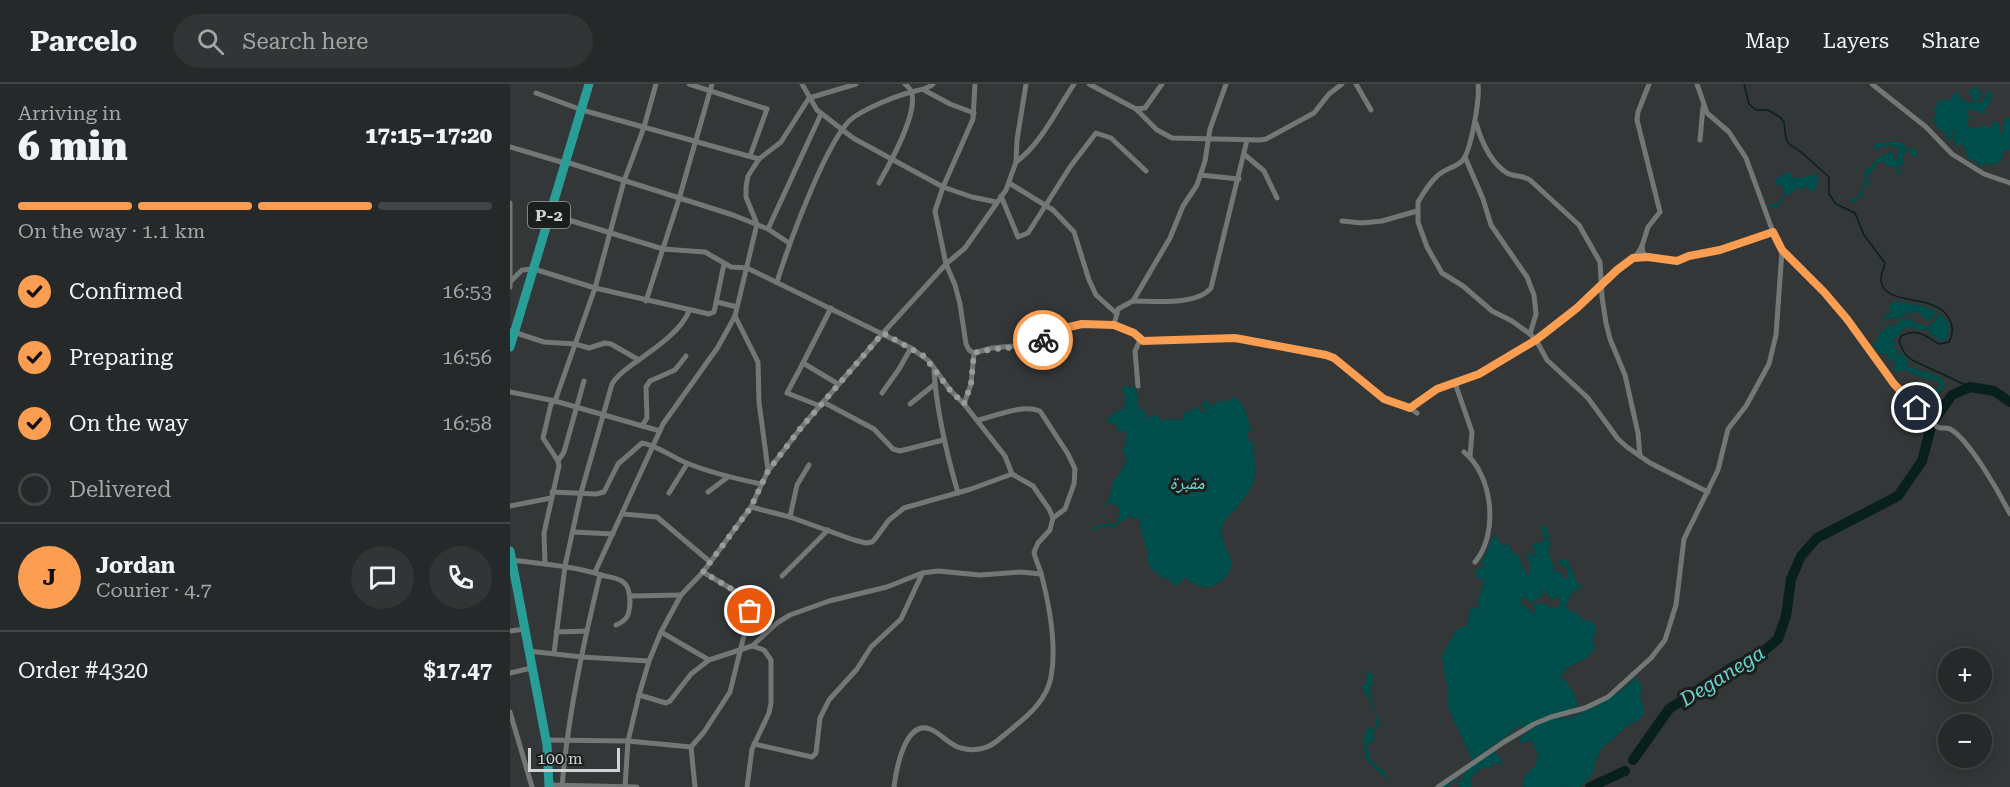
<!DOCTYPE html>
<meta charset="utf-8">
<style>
body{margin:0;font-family:"Roboto Serif","Noto Naskh Arabic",serif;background:#323535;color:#f1f3f6;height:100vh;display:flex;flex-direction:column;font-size:22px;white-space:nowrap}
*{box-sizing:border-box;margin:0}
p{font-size:20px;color:#a4a6a8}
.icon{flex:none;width:33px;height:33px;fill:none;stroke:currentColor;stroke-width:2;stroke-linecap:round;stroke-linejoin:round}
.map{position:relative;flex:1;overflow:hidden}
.panel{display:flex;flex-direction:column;background:#262929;width:510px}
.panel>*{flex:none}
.tools{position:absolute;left:1428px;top:564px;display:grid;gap:12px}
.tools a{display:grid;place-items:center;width:54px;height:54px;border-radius:50%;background:#262929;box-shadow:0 3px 15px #0003,0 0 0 2px #424546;font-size:30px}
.scale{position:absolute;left:18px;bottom:15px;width:92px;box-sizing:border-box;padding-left:6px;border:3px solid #d0d3d3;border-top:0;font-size:16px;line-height:21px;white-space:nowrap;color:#d0d3d3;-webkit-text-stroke:4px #1c1e1e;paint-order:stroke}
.pin{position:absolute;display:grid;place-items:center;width:51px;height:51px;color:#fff;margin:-26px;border:3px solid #fff;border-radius:50%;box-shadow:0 2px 6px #0007}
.courier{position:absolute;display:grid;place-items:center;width:60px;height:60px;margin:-30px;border:4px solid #fb9e51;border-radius:50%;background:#fff;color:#222;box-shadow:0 2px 8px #0007}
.head em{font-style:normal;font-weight:800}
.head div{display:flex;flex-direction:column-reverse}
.head{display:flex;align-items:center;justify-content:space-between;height:102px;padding:0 18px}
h1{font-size:39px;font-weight:800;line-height:45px}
.bar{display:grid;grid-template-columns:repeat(4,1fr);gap:9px 6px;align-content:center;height:72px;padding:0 18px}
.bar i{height:8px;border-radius:4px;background:#424546}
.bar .current{background:#fb9e51}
.bar p{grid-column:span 4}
.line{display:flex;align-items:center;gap:15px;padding:0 18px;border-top:2px solid #424546}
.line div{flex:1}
.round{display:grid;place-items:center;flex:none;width:63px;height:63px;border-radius:32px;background:#323535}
ol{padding:0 18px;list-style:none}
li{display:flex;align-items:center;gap:18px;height:66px}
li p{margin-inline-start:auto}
li .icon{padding:6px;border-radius:50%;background:#fb9e51;color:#111;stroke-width:4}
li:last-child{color:#a4a6a8}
li i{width:33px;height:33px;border:3px solid #424546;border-radius:50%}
header{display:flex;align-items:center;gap:36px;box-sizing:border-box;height:84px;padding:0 30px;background:#262929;border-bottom:2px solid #424546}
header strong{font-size:28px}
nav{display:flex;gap:33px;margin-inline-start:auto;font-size:21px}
.search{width:420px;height:54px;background:#323535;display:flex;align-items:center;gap:15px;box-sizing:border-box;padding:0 21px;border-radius:33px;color:#a4a6a8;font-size:22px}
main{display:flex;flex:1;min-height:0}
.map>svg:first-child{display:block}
.green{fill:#004e4b;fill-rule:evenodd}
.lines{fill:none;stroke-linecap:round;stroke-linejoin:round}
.stream{stroke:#071f1d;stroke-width:1.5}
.river{stroke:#071f1d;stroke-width:10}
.street{stroke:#737877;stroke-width:5}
.highway{stroke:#299d98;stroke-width:9}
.done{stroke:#999c9c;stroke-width:6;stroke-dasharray:0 10.8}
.route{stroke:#fb9e51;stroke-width:8}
.labels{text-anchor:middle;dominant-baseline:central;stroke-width:6;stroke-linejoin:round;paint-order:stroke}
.shield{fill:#1c1e1e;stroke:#9a9d9d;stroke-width:1.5}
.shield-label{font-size:16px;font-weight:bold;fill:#d0d3d3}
.park-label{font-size:18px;font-style:italic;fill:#6adbd4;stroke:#1c1e1e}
.water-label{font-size:20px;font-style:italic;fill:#64d5ce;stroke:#1c1e1e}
</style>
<header>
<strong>Parcelo</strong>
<div class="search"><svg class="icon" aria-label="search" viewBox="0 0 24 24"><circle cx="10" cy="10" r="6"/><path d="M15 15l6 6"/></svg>Search here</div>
<nav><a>Map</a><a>Layers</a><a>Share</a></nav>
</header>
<main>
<section class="panel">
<div class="head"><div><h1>6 min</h1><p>Arriving in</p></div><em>17:15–17:20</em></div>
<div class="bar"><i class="current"></i><i class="current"></i><i class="current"></i><i></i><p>On the way · 1.1 km</p></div>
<ol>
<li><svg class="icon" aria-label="check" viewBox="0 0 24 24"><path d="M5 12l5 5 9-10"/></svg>Confirmed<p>16:53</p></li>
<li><svg class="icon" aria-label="check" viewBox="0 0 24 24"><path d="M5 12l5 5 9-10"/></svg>Preparing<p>16:56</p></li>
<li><svg class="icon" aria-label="check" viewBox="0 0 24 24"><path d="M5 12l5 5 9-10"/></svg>On the way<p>16:58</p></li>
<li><i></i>Delivered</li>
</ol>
<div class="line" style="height:108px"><b class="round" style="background:#fb9e51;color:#111">J</b><div><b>Jordan</b><p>Courier · 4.7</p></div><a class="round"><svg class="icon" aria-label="chat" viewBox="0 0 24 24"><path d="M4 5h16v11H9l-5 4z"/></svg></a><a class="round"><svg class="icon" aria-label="phone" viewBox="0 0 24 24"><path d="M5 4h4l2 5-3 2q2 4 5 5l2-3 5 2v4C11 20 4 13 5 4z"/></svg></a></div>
<div class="line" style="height:78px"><div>Order #4320</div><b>$17.47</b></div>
</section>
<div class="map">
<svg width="1500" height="703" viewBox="0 0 1500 703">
<rect width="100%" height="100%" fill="#333737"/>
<!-- green -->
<g class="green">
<path d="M1467,1L1469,2L1467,6L1472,9L1468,17L1469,20L1475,16L1474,14L1478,7L1484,11L1480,14L1482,17L1474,27L1476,30L1463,27V25L1456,26L1459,32L1458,43L1466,44L1474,41L1478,43H1483L1482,38H1489L1490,50L1493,47C1491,41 1495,38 1497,33L1500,34V66L1495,65L1490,79L1487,78L1485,81L1482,79V81L1479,83L1476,79L1470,83L1465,76H1462L1457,73L1456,67L1452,60L1446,62L1444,60L1445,46L1442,47L1444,50L1443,54L1438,57L1433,46H1430L1426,43L1427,41L1424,37L1425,28L1423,26L1428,22L1426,21L1427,17L1430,18L1436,14L1439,17L1443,15L1441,12L1445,9H1449L1451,15L1463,20L1465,16L1461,15L1463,11H1459L1458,8Z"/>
<path d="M1382,57L1393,59L1396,65L1405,64L1408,73L1403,72L1397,67L1395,69L1394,68V78L1389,84L1391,88L1389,92L1386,89L1388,85L1386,83L1378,82L1373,78H1368L1362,87V89L1356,91L1360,99L1359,101L1356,100L1355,104L1352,106L1353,112L1349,113L1345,118L1338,119L1337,122V119L1348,112L1356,95L1354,92L1355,86L1361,83L1365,76L1380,68L1384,70L1385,76L1390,77L1387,72L1389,64L1383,63L1382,61L1366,65L1363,63V61C1370,57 1376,61 1382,57Z"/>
<path d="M1277,88L1281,89L1283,95L1308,90V97L1305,107H1301L1297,102L1289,105L1286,104L1283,109L1276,111L1268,123L1259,124L1260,120H1267L1274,111L1273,103L1267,100L1265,95Z"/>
<path d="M1383,218H1396L1401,221V220C1411,221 1421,223 1427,230L1425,233L1421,230L1422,236L1417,237L1407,227L1401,230L1396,228L1395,231L1385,235L1376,234V237H1374L1373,233L1376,230L1381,229L1379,222Z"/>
<path d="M1429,230L1432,231L1439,240L1438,253L1434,257H1431L1418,248L1419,245L1410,246L1397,243L1389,249V252L1383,255L1386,260L1384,265L1388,266L1386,271H1389V265L1398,278L1397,284L1403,283L1411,287L1421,288L1424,293L1429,292V295L1433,294L1435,303L1430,306L1429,310L1427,309L1419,317H1415L1410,313H1408L1409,308L1414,310L1415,313L1420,312L1423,306L1429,303V298C1416,295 1404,291 1393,285L1389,289L1387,287H1384L1385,277L1376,276V275L1379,273L1377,270L1368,269L1362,259L1367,257L1370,248L1375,247L1374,245L1381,240L1382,242L1390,239L1389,236L1394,234L1395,236L1401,234L1404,239L1414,241L1420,244V239L1423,240Z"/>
<path d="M612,302L626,303L628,323L635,327L637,335L644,330L649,332L650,336L653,337L658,335L672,336L675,328L680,326L681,329L682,325L690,323L691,328L696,329L697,327L693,325L692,318L699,317L700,321L703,320L705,323L706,317L711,319L714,316L719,317L722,313C735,316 738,336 741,348L738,349L737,352L739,357L743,358C747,398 748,398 723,428C719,432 713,437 712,443C709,455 720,468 722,480C719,491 707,506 693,503C687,502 680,497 675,494L670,497L671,500L666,502L662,498L660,499L659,498L660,496L656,492L654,496L644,486H642L636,475L638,472C636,459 629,443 628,432L625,435L620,432L602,444L599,441L592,443L589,442L591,444L579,446C584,442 596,438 603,440L610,435L608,431L610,424L602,419L597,422L595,421L600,412L602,400L610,389L617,375L612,366L616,361L614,357L616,356L617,352L613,346L609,348L604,339L601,340L596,336L608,326L615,325L616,317Z"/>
<path d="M1033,440C1044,451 1034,466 1044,481L1043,486L1048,489L1051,488L1053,494H1057L1058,484L1050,482L1048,477L1057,475L1068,500L1072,501L1070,505L1064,506L1055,522L1062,528L1066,524L1065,529L1071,533V537L1079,536L1085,540V549L1083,559L1086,563L1078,573L1056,585L1055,591L1054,584L1050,595L1054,594L1065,611L1068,621L1066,623H1063L1061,627C1043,628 1028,635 1012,645V641H1008L1004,647L962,676L938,624V604L935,595L932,572L946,546L957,542L960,523L966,525L969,520L968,516L974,497L968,493L965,494V485L967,486L974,481L973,478H969L970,476L974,474L984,450L992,461H999L1002,469H1006C1012,475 1012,485 1019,492L1020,482L1017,469L1020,467L1022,471L1027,473L1022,460L1035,457L1031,444ZM1031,504L1042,516L1048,511L1050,516V522L1047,524L1043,523L1042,524L1035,520L1023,519V522L1025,525L1024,530L1010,519L1013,512L1020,518L1026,516L1027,514L1033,516L1030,512L1033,511Z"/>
<path d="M858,586L864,593L861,596L863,599L860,604L862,608L860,611L870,641L867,645L863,646L865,656L857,659L861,677C869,684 877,687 879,698C873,690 864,685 858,677C853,670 853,651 857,645L866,643C869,631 857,612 852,603L856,598Z"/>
<path d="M1125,594L1132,601L1130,613L1133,621V631L1128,637C1114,640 1106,656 1092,663L1085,679L1083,690L1071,703H1052V701L1049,703H1013L1012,700L1016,690L1019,689L1021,684L1026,683V678L1028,675L1026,665L1020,655L1017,658L1011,659L1009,656L1010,654L1025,642L1048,633C1060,637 1075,627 1086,621L1090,624V619L1109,608Z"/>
<path d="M982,668L987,669L994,681L984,679L979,684L974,683L966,688L965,691L961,692L962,703H949L947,697L953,695V688L948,692L945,698L940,699L939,703H931Z"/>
</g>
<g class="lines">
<!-- stream -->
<path class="stream" d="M1234,0L1239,20L1246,26H1258L1271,34L1274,38L1276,55L1279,60L1291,68L1319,93V110L1326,120L1345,129L1354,151L1375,179C1374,185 1370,191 1371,197C1375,224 1426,207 1440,236C1443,243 1443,251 1439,258L1429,260C1415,251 1406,244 1391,252L1389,258L1395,270L1402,276L1460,303"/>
<!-- river -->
<g class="river">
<path d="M1123,676L1159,625L1224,582L1247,573L1268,555L1276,532L1281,495L1291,472L1307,454L1388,412L1412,377L1422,339L1442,311L1460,303L1484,307L1500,318"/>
<path d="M1080,703L1115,687"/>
</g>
<!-- street -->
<g class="street">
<path d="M179,0L257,25L240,72"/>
<path d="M292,0L307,26L343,54L433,103L462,113L486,118"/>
<path d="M465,0L463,35L433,103L425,127L436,180L445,201L450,220L456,260L459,266L464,269L482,264L524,260L559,243L572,240L604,241L624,249L633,257L725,254L816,271L824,274L874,315L900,324L907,329"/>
<path d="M579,0L626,25L635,24L652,0"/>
<path d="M846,0L861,26"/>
<path d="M968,0C970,14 961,68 952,77C946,83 938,84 931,89C921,96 914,108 908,118V138L917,163L932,189L953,202L982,227L1002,237L1020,250L1026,256L1037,276L1078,314L1108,355L1117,363L1140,379L1198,408"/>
<path d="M1362,0L1416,43L1442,70L1474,90L1500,99"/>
<path d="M414,6L440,20L464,29"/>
<path d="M26,9L72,26L249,75"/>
<path d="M626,25L647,46L662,54L750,56L756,55L804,29L819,10L832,0"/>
<path d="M966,39C971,56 981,79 997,89C1004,93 1013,91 1020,96L1069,141L1090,178L1092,213L1096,239L1100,255L1115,291L1128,349L1130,372"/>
<path d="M1190,56L1193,23"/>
<path d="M0,63L51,78H56L223,131L258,145L279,159"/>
<path d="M735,71L754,87L767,114"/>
<path d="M955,73L973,115L981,141L1017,193L1024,211L1026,230L1020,250"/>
<path d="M506,78C531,60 547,25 564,0"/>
<path d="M690,91L729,95"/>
<path d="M369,99C379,81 410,27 401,7C400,4 397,2 395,0"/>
<path d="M499,99L543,126L564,148L579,196L586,211L607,230"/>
<path d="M491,112L508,153L518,149L560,83L586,49L601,54L636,87"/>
<path d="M0,119V203"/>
<path d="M39,130L153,165L195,168L221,183L237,184L401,264L419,277L440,306L454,320L495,372L502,390L523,402L539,425L543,434L540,446L528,459L524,468C525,475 529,482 531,489C539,520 547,562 541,593C536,620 512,636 493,652C487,657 482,662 474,664C467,666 458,666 451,664C439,661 432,650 420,645C395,636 386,686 384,703"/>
<path d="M832,137L852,139L872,137L907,127"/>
<path d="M258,145L311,30"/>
<path d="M1132,162L1133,169L1138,173L1167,177L1179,172L1210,166L1263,148"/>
<path d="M1272,167L1314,209L1348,249L1355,262L1384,300L1407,324L1414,327L1427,343C1431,345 1436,343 1440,345C1459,355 1490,410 1500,430"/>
<path d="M1,197L12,186L24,185L85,204L199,230L204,228L214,180"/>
<path d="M267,198C277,166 318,50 344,33C359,23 385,12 402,8C410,5 417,6 423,0"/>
<path d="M136,217L169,115L202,0"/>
<path d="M623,217C645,217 686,222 701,204L737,56"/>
<path d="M207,218L227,223"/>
<path d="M321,224L293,279L328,300"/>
<path d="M225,232L248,278L249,318L258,386"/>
<path d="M604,241L608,225L623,217L660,154L673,122L687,101L695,77L700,45L716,0"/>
<path d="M0,247L34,258L65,260L79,264L95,259L101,260L129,276"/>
<path d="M293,279L277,309L310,322"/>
<path d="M424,287C427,329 436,368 448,409"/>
<path d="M945,299L962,348L960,373"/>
<path d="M628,302L625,267L630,256"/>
<path d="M0,308L45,317L150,347"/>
<path d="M372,309L389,285L401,264"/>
<path d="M313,318L364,345L383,365L390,367L433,356"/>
<path d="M400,320L425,300"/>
<path d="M454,320L461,300L464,269"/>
<path d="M900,324L927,305L969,290L1026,256L1067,224L1128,169L1132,162L1138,143L1150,128L1127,36L1128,28L1139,0"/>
<path d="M468,336C486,332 511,320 530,327L558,370L565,385L564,400L555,425L543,434"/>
<path d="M132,342L137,334L136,303L140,297L165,286L176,272"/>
<path d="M954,368C983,391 989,450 965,478"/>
<path d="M48,377L54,368L74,297"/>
<path d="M42,408L86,410L94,408L108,380L132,359C149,362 163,374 179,380C202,389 227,395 251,400"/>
<path d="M198,408L218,393"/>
<path d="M159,409L177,380"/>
<path d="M0,422L41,414"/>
<path d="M241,423L280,433L344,456L356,459L362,458L365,455L379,436L394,424L461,405L502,390"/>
<path d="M113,430L147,433L199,477"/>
<path d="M280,433L287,401L299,381"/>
<path d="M63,448L103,450"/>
<path d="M2,476C33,480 64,482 95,492C100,493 108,494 113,498C119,502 120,512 120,519C119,531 118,536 106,541"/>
<path d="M35,480L34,449L49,382L48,377L33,354L41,320L45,317L85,204L114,97L134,43L146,0"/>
<path d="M85,488L153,340L208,263L225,232L247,140L236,113V103L238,92L249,75L271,58L299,14L346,0"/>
<path d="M272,492L318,446"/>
<path d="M120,512L171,511"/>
<path d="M0,547L15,545"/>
<path d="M46,548L77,547"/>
<path d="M151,548L199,576"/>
<path d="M242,562L267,539L280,531L319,517L377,503L412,489L428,487L470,491L510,488L531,490"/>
<path d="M18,567L72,573L139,577"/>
<path d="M44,569L55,482L71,409L102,300C107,291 115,286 123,280C141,267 171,248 179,227"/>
<path d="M0,589L21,584"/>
<path d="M129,611L156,619L160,617L181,590L199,576L242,562L254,566L261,576V619L259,629L242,665L237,703"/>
<path d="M0,628L22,703"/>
<path d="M36,656L118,657L181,663"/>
<path d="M244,660L302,673L306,669L310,634L319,616L347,585L361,563L391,535L412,490"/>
<path d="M39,701L127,703"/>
<path d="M52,703C58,631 73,561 90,491"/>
<path d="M115,703L118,657L129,611L139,577L151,548L171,511L193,488L241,423L258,387L290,345L373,249L436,180L455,164L496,106L506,78L507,56L516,0"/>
<path d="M185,703L181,663L194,648L220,608L240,527L239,520L235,513L193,488"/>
<path d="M928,703L994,658L1024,640L1041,633L1075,624L1098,613L1141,574L1155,556L1166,521L1174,455L1208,386L1218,345L1236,322L1259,280L1266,251L1272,167L1263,148L1236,74L1219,48L1197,29L1187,0"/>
</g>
<!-- highway -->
<g class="highway">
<path d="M0,263L79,0"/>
<path d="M0,467L37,661L39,703"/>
</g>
</g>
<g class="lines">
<!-- done -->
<path class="done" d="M240,527L239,519L235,513L193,488L241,423L258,387L290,345L373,249L414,272L440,306L454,320L461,300L464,269C486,263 512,265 533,256"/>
<!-- route -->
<path class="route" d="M533,256L559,243L572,240L604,241L624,249L633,257L725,254L816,271L824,274L874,315L900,324L927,305L969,290L1026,256L1067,224L1107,186L1123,174L1138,173L1167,177L1179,172L1210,166L1263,148L1272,166L1314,208L1337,235L1384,300L1407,324"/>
</g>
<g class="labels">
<!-- shield labels -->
<rect class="shield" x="18" y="118" width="42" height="26" rx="4.5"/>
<g class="shield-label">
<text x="39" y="131">P-2</text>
</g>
<!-- park labels -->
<g class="park-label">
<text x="677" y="398">مقبرة</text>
</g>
<!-- water labels -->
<g class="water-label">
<text transform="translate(1212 592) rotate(-32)">Deganega</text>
</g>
</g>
</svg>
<div class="tools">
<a>+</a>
<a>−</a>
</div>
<div class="scale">100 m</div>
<div class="pin" style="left:240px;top:527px;background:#ea580c"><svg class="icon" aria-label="bag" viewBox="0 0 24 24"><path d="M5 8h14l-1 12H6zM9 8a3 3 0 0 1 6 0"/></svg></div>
<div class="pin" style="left:1407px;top:324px;background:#1f2937"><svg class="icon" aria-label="home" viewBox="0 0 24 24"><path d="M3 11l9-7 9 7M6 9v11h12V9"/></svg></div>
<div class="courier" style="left:533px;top:256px"><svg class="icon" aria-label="bike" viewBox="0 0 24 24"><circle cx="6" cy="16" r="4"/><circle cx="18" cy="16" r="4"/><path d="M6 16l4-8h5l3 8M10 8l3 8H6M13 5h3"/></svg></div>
</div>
</main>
